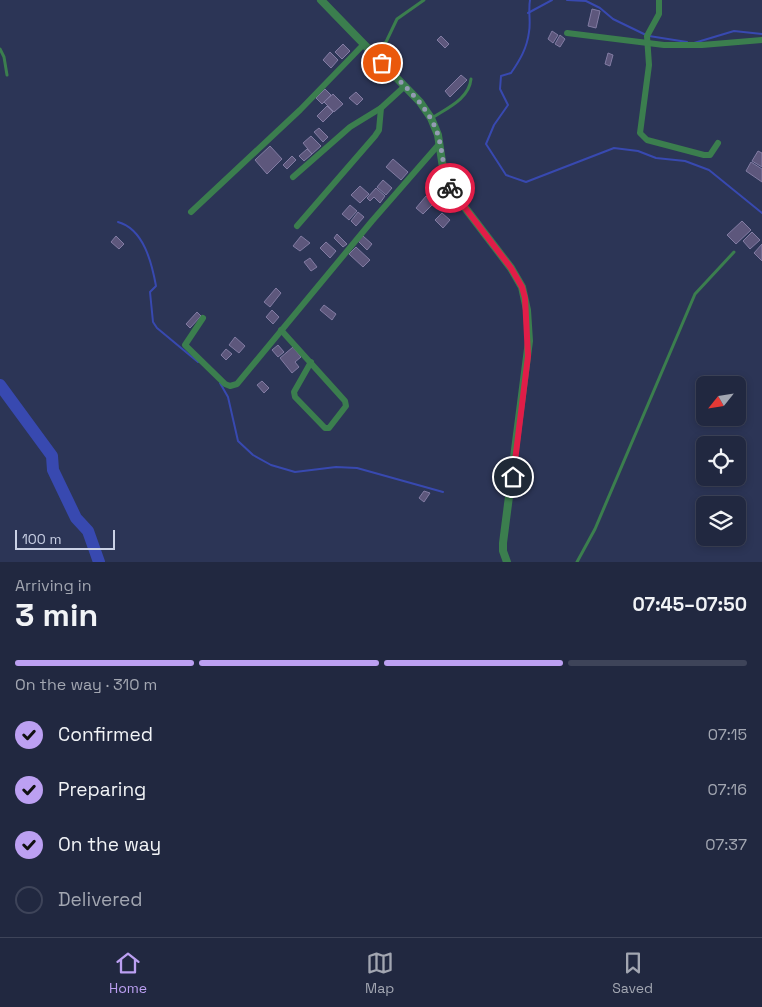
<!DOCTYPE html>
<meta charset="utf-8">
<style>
body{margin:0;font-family:"Space Grotesk",sans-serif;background:#293047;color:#f1f3f6;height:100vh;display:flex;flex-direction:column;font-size:19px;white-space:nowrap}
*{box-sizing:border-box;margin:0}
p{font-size:16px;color:#a2a6b1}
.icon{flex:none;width:28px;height:28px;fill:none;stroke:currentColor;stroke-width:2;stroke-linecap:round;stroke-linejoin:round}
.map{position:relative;height:562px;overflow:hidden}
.side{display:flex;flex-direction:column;background:#212840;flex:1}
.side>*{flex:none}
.needle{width:32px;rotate:240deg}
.buttons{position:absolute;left:696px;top:376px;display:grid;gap:10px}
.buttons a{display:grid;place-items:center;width:50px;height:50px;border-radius:8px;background:#212840;box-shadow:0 2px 8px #0003,0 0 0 1px #3e4459;font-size:25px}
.scale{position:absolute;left:15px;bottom:12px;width:100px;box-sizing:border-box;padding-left:5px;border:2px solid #cad1e5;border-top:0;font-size:14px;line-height:18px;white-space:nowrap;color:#cad1e5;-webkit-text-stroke:4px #2c3556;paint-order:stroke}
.pin{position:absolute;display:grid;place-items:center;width:42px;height:42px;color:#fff;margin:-21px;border:2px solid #fff;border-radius:50%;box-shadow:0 1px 5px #0007}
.courier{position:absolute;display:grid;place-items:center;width:50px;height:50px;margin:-25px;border:4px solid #e11d48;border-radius:50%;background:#fff;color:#222;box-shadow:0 1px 6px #0007}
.summary em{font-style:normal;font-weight:700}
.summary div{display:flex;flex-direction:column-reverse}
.summary{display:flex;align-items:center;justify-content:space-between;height:85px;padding:0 15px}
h1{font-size:32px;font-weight:700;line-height:38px}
.bar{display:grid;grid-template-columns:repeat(4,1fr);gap:8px 5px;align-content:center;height:60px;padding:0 15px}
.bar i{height:6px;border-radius:4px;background:#3e4459}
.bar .active{background:#bca0f2}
.bar p{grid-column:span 4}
ol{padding:0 15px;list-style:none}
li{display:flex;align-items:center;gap:15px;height:55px}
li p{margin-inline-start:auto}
li .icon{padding:5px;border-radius:50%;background:#bca0f2;color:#111;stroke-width:4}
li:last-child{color:#a2a6b1}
li i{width:28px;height:28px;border:2px solid #3e4459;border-radius:50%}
.tab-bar{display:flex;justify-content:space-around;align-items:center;height:70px;border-top:1px solid #3e4459;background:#212840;font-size:14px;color:#a2a6b1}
.tab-bar a{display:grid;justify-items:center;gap:2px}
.tab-bar .active{color:#bca0f2}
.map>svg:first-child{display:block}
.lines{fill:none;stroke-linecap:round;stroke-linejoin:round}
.stream{stroke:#3849b0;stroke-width:2}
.river{stroke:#3849b0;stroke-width:12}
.building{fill:#5d577c;stroke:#827ca3}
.service{stroke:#3b7e4e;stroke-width:3}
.minor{stroke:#3b7e4e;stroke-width:6}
.tertiary{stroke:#3b7e4e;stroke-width:8}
.done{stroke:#939ab3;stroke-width:5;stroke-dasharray:0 9}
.route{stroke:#e11d48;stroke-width:6}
</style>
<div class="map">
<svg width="762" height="562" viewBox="0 0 762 562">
<rect width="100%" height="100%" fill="#2c3556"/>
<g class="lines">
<!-- stream -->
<g class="stream">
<path d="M530,0C528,11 531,22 529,32C527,48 520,60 511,73L501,76L500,89L508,105L494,125L486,144L506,175L526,182L614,148L638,151L656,158L685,161L709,170L762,213"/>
<path d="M567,0L586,1L600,8L613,19L646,35"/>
<path d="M528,13L552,0"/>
<path d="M649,36L687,42"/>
<path d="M694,43L734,31L762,34"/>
<path d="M118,222C144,229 152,264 156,286L150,292L153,322L157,328L198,362"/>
<path d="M220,383L228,397L238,441L253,455L271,465L295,472L336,467L357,468L443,492"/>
</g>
<!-- river -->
<path class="river" d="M0,385L52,456L53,470L76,518L88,531L99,562"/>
</g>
<!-- building -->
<g class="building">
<path d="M592,9L600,11L596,28L588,26Z"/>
<path d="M552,31L558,35L553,43L548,39Z"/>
<path d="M560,35L565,39L560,47L555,44Z"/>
<path d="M441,36L449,44L445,48L437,40Z"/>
<path d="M343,44L350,51L342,59L335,52Z"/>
<path d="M330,52L338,60L331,68L323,60Z"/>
<path d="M608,53L613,55L610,66L605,64Z"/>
<path d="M461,75L467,80L450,97L445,91Z"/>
<path d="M325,89L331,95L322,104L316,98Z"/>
<path d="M356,92L363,99L357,105L349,98Z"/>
<path d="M333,94L343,104L334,112L324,102Z"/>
<path d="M327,106L333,112L323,122L317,116Z"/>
<path d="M319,128L328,137L323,142L314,132Z"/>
<path d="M311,136L321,146L312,154L303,143Z"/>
<path d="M270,146L282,159L267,174L255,160Z"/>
<path d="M307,149L312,154L304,161L299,156Z"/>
<path d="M758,151L762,153V167L752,161Z"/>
<path d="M292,156L296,160L287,169L283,165Z"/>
<path d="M393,159L408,172L401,180L386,167Z"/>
<path d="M751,162L762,169V182L746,171Z"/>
<path d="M383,180L392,188L386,195L377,187Z"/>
<path d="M360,186L369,194L360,203L351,195Z"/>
<path d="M376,188L385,196L380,203L374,197L370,201L367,198Z"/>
<path d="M426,196L434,203L423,214L416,208Z"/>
<path d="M350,205L357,211L349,220L342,214Z"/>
<path d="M358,212L364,217L356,226L351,221Z"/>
<path d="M442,213L450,220L443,228L435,220Z"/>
<path d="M742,221L751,230L736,244L727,235Z"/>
<path d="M752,232L760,240L750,249L743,241Z"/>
<path d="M337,234L347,244L343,247L334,238Z"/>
<path d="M116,236L124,244L119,249L111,242Z"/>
<path d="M301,236L310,243L300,251L293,246Z"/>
<path d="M363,236L372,244L367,250L358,241Z"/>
<path d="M326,242L336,251L330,258L320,248Z"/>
<path d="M762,244V261L754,253Z"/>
<path d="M356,247L370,260L363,267L349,254Z"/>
<path d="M310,258L317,267L311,271L304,262Z"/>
<path d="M276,288L281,293L270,307L264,302Z"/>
<path d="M324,305L336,314L332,320L320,310Z"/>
<path d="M272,310L279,317L273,324L266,317Z"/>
<path d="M197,312L201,316L190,328L186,324Z"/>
<path d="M235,337L245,346L239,353L229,345Z"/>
<path d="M278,345L284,352L278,357L272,350Z"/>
<path d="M293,347L301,357L295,362L299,367L292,373L280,358Z"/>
<path d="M226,349L232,354L226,360L221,355Z"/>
<path d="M262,381L269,388L264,393L257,385Z"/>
<path d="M424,491L430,493L424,502L419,498Z"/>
</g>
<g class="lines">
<!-- service -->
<g class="service">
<path d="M0,49L4,57L7,75"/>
<path d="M371,51L386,42L397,19L424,0"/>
<path d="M432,118C447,108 469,99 471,79"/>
<path d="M577,562L595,529L695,294L734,252"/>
</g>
<!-- minor -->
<g class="minor">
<path d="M659,0V14L647,36L649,65L640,133L647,140L704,155H710L718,143"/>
<path d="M567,33L664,45H702L762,40"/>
<path d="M293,177L350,127L381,108L405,86"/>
<path d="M191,212L300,110L364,44"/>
<path d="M297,226L375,136L379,130L381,108"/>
<path d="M203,318L185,345L225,384L230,386L237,384L372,221L440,143"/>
<path d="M281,330L345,401L346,406L329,428H325L295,397L294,392L311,362"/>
</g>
<!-- tertiary -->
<path class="tertiary" d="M321,0L420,102L431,118L438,135L443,168L450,188L511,268L522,287L527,310L529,341L503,543V551L507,562"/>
</g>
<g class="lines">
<!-- done -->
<path class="done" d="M382,63C402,84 429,106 438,135C443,153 443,170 450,188"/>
<!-- route -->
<path class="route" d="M450,188L511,268L522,287L525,298L528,356L513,477"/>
</g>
</svg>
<div class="buttons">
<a><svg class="needle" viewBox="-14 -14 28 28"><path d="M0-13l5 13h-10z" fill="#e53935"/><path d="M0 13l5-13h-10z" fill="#a2a6b1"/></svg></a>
<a><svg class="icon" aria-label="locate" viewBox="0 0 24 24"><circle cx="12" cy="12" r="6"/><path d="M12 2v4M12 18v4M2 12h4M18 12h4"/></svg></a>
<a><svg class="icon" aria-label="layers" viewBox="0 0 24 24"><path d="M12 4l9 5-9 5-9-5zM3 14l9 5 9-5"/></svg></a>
</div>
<div class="scale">100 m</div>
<div class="pin" style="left:382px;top:63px;background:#ea580c"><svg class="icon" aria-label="bag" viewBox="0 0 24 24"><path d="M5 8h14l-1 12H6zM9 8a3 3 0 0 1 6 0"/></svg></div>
<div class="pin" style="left:513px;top:477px;background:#1f2937"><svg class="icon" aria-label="home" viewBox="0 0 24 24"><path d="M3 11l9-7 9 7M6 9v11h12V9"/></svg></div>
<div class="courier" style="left:450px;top:188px"><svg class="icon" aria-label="bike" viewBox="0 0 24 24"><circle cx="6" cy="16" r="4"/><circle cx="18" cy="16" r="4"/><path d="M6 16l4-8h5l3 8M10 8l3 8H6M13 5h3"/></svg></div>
</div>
<section class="side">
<div class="summary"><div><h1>3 min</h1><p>Arriving in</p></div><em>07:45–07:50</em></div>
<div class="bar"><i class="active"></i><i class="active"></i><i class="active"></i><i></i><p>On the way · 310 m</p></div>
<ol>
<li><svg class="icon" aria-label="check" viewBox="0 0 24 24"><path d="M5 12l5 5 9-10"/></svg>Confirmed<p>07:15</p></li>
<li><svg class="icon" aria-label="check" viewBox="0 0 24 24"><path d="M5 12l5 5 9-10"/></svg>Preparing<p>07:16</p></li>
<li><svg class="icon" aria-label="check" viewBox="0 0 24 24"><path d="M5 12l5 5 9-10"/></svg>On the way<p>07:37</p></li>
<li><i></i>Delivered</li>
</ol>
</section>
<nav class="tab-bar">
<a class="active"><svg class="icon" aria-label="home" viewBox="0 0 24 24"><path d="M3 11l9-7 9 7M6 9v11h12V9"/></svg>Home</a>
<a><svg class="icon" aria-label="map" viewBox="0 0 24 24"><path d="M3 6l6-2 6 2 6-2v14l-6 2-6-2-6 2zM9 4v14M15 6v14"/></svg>Map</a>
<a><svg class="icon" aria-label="saved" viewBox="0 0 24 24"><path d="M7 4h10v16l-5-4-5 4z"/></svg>Saved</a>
</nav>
